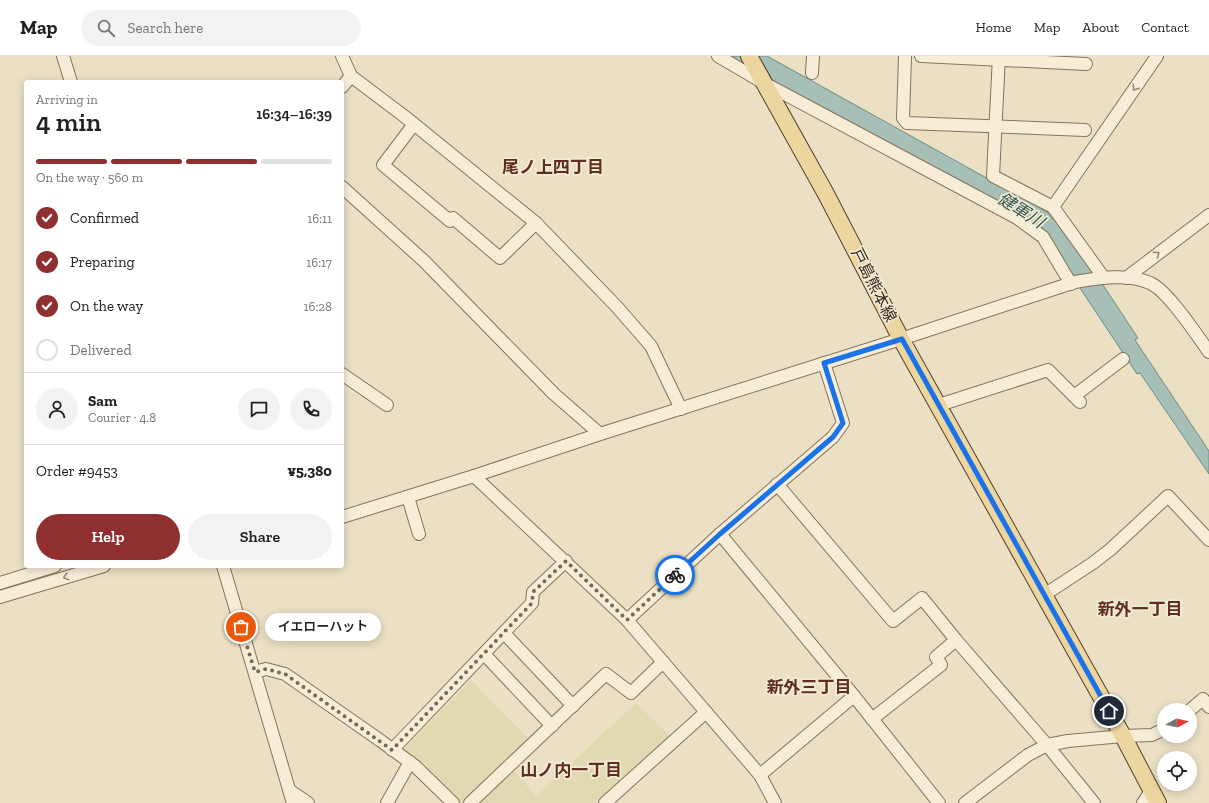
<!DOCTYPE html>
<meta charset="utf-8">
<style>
body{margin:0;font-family:"Zilla Slab","Noto Sans JP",serif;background:#f2f2f2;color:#202124;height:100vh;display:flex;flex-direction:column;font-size:15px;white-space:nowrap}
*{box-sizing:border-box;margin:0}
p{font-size:13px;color:#757577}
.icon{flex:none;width:22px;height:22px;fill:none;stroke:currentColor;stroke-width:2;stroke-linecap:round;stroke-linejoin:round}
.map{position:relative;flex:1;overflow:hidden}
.drawer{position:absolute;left:24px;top:24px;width:320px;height:488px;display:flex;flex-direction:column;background:#fff;border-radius:4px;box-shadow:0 2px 10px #0003}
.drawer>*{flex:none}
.needle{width:26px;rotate:82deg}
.controls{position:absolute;left:1157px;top:647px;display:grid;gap:8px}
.controls a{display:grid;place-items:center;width:40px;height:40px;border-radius:50%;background:#fff;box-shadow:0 2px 10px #0003;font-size:20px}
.pin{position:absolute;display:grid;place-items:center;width:34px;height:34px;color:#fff;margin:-17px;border:2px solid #fff;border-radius:50%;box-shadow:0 1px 4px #0007}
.courier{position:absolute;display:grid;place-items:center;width:40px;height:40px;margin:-20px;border:3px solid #1a73e8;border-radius:50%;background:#fff;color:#222;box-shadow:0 1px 5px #0007}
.bubble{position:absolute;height:28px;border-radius:14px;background:#fff;box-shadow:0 2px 10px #0003;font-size:13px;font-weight:600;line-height:28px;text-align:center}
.headline em{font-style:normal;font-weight:600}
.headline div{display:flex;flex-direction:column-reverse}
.headline{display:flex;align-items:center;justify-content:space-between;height:68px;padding:0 12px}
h1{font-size:26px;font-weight:600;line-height:30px}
.bar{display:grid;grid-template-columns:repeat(4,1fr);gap:6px 4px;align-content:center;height:48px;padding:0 12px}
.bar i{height:5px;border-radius:3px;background:#e0e0e0}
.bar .active{background:#902f2f}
.bar p{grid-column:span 4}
.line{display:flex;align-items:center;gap:10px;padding:0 12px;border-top:1px solid #e0e0e0}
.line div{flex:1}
.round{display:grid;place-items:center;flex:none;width:42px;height:42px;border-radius:21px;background:#f2f2f2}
ol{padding:0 12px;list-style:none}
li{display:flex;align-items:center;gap:12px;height:44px}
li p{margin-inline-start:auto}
li .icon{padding:4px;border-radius:50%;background:#902f2f;color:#fff;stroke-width:4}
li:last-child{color:#757577}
li i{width:22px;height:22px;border:2px solid #e0e0e0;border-radius:50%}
.primary-button{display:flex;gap:8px;margin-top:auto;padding:8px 12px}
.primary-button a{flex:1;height:46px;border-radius:24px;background:#902f2f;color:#fff;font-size:16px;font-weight:600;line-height:46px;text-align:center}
.primary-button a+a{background:#f2f2f2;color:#202124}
header{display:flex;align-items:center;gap:24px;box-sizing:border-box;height:56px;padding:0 20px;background:#fff;border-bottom:1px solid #e0e0e0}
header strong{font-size:19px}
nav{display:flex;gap:22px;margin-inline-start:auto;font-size:14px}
.search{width:280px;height:36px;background:#f2f2f2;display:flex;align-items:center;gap:10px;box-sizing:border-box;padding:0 14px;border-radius:22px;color:#757577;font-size:15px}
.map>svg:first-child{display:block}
.farmland{fill:#e0d9b2}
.water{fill:#a6bfb7;stroke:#6d8c85}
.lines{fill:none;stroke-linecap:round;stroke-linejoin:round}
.minor-casing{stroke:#85725c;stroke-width:14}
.major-casing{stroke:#534030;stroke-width:18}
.minor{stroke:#f7edd7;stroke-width:12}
.major{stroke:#ecd59e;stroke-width:16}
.oneway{stroke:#968c7b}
.done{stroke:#756a59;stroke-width:4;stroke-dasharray:0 7.2}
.route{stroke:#1a73e8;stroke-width:5}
.labels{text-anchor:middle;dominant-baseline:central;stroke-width:3.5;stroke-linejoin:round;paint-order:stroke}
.street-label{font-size:16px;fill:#362a1f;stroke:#f3ead3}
.neighbourhood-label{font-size:17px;font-weight:bold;fill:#602e21;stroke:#f3ead3}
.water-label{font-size:17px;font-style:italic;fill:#2f5452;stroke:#f3ead3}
</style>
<header>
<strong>Map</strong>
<div class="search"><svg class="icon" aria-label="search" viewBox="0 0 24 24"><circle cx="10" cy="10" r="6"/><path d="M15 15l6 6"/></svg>Search here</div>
<nav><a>Home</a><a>Map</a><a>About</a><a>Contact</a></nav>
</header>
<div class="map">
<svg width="1209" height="747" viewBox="0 0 1209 747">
<rect width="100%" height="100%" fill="#ebe0c4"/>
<!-- farmland -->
<g class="farmland">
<path d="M471,624L531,685L464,747H459L404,693Z"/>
<path d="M636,647L670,680L597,747H479L513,714L536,740Z"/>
</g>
<!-- water -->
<path class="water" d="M726,0H767L1046,155C1082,193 1109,239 1138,282L1135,284L1209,395V418L1140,317L1137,318L1070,217L1048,180L776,27Z"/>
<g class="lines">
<defs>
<g id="minor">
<path d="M63,0L71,26"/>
<path d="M342,0L351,20L404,60L536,167L617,251L651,290L681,353"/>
<path d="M718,0L764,27L1017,162L1043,181L1071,228"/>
<path d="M905,0L903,62L907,67L1085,74"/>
<path d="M921,0L1086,8"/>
<path d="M999,0L993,120L1053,151L1104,222"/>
<path d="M812,17L813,0"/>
<path d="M342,31L351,20"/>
<path d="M414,68L383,109L450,165"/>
<path d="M342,131L424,205L554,338L600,378"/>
<path d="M1053,151L1157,0"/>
<path d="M453,162L500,202L536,167"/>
<path d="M1126,222L1209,159"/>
<path d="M342,318L387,349"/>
<path d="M1074,340L1123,303"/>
<path d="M939,349L1048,314L1080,346"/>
<path d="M474,420L627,564L760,719L775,747"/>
<path d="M777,428L893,565L922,542L956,584"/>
<path d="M408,441L419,478"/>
<path d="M342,461L474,420L600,378L901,283L1075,226C1097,222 1129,217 1150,227C1168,235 1196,278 1209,296"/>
<path d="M720,478L854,640L939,747"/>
<path d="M223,510L293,747"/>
<path d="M0,527L55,510"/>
<path d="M1044,539L1093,507L1111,493L1168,440L1209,484"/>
<path d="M0,541L104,510"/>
<path d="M627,564L720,478L833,381L843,367L824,307"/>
<path d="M504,577L573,650"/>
<path d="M484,598L552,670"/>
<path d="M255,616L266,613L285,618L381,685L415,710L453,747"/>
<path d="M1190,654L1203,643L1209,651"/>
<path d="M872,663L941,609L936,601L956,584L1047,689L1094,747"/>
<path d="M392,694L532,547L533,536L566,505"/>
<path d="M760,719L854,640"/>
<path d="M289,734L308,747"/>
<path d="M387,747L410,706"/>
<path d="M470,747L606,618L631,637L663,606"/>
<path d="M605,747L706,656"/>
<path d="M965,747L1028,699L1047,689L1068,685L1123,680L1152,679L1164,673"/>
<path d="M1143,747L1151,735"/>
</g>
<path id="major" d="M749,0L826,138L901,283L1044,539L1123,680L1158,747"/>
</defs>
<!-- minor casing -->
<use href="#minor" class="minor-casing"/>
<!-- major casing -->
<use href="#major" class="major-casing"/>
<!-- minor -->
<use href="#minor" class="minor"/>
<!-- major -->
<use href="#major" class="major"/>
</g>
<!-- one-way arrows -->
<defs><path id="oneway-chevron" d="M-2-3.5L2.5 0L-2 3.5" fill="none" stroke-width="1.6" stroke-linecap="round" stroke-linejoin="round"/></defs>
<g class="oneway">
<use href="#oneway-chevron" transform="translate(1135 32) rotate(125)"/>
<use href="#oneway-chevron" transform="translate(1157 198) rotate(-37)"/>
<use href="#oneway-chevron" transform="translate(66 521) rotate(163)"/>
</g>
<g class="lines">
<!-- done -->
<path class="done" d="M241,571L255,616L266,613L285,618L392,694L532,547L533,536L566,505L627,564L675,519"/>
<!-- route -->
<path class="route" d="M675,519L720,478L833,381L843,367L824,307L902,283L1109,655"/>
</g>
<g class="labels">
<!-- street labels -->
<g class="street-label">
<text transform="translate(874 229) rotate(63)">戸島熊本線</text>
</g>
<!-- neighbourhood labels -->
<g class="neighbourhood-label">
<text x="553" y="111">尾ノ上四丁目</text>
<text x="1140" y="553">新外一丁目</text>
<text x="809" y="631">新外三丁目</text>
<text x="571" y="714">山ノ内一丁目</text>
</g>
<!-- water labels -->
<g class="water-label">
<text transform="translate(1021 154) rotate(32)">健軍川</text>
</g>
</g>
</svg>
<div class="controls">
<a><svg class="needle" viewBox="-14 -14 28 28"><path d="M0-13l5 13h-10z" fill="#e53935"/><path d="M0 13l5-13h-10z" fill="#757577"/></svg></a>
<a><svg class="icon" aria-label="locate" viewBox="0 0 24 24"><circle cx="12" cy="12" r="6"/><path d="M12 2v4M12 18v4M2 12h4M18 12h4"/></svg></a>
</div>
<div class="pin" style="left:241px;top:571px;background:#ea580c"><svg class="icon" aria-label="bag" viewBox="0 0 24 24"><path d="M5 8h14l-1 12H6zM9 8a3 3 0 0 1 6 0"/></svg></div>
<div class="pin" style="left:1109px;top:655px;background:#1f2937"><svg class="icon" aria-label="home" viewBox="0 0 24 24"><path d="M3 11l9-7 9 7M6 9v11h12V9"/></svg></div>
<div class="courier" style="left:675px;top:519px"><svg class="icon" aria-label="bike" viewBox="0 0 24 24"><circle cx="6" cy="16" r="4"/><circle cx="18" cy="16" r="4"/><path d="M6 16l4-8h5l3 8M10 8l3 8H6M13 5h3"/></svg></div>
<div class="bubble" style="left:265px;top:557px;width:116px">イエローハット</div>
<section class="drawer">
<div class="headline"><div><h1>4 min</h1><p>Arriving in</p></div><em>16:34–16:39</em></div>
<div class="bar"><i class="active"></i><i class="active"></i><i class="active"></i><i></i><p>On the way · 560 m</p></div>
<ol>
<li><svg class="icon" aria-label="check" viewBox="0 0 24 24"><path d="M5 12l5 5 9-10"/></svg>Confirmed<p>16:11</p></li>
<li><svg class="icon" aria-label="check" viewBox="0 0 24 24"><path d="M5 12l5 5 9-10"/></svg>Preparing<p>16:17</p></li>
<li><svg class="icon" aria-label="check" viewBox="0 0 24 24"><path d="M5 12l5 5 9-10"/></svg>On the way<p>16:28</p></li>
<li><i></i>Delivered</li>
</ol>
<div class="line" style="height:72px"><a class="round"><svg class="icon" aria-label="person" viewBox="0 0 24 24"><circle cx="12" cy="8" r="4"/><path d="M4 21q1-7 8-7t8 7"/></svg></a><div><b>Sam</b><p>Courier · 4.8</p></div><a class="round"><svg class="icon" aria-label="chat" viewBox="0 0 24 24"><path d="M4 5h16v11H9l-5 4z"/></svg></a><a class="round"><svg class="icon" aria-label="phone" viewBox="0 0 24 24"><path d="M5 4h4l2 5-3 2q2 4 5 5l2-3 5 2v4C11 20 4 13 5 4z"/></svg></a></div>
<div class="line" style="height:52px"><div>Order #9453</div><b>¥5,380</b></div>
<div class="primary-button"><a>Help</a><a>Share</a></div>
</section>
</div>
